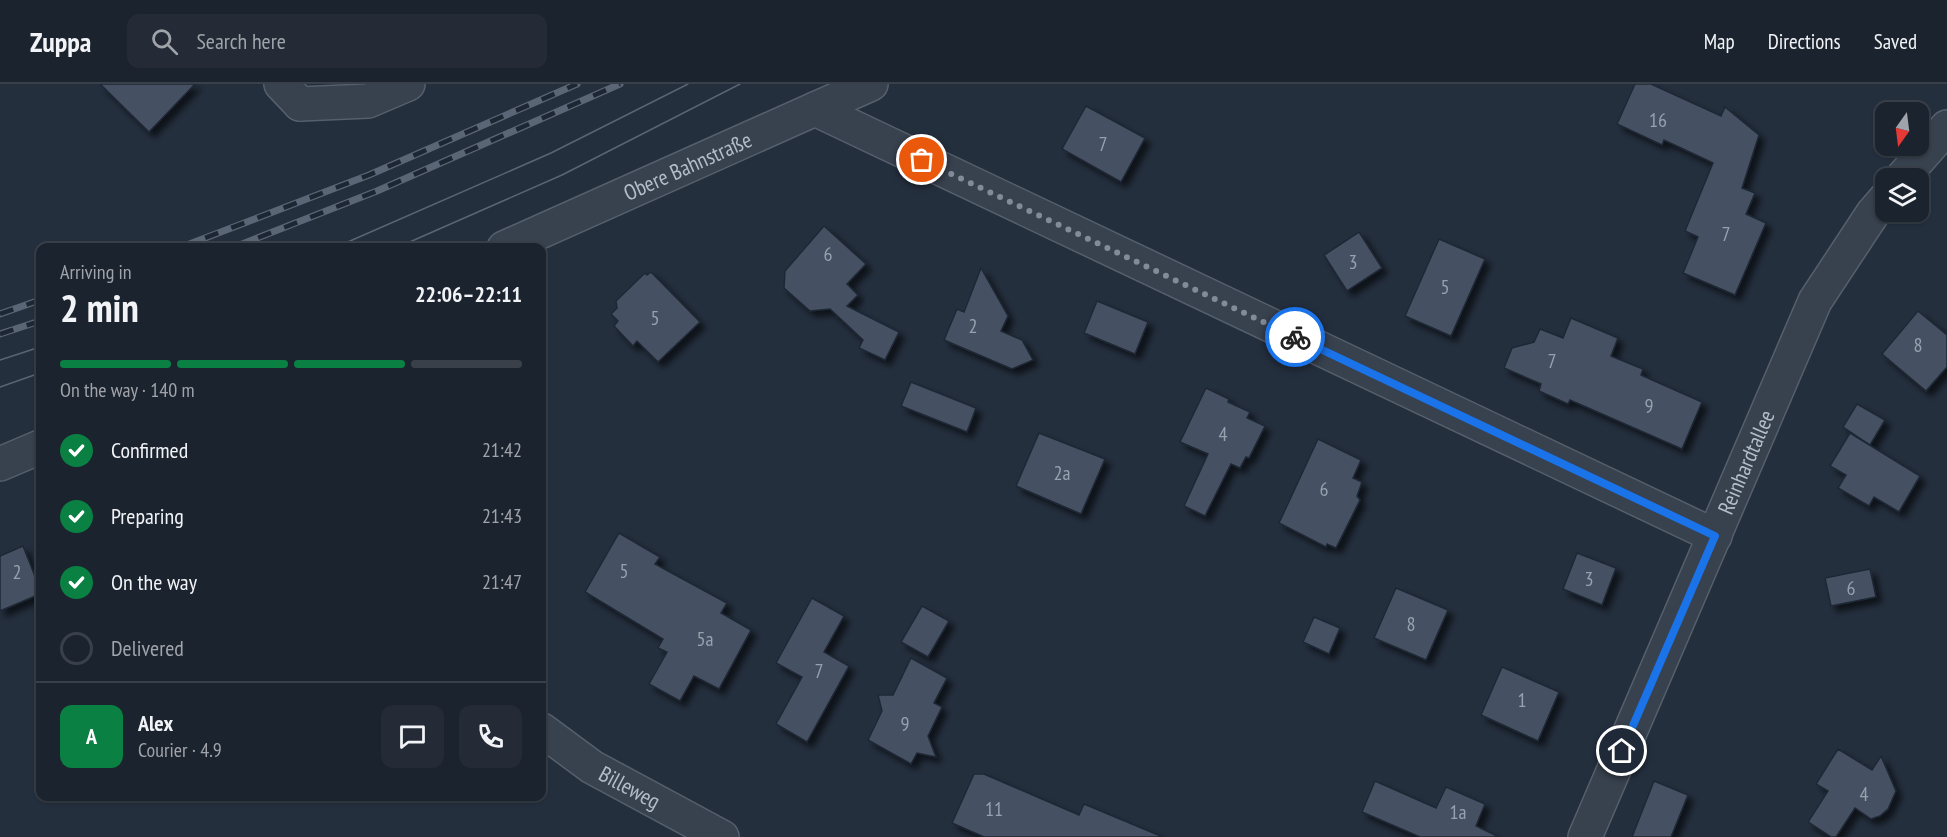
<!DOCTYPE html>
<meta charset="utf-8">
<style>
body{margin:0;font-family:"PT Sans Narrow",sans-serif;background:#242b36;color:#f1f3f6;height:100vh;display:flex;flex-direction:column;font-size:22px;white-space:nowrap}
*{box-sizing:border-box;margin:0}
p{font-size:20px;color:#a0a4aa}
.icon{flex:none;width:33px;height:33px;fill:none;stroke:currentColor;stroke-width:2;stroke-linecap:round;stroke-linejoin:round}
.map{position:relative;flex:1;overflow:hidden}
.details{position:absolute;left:36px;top:159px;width:510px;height:558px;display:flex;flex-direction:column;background:#1b232e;border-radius:12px;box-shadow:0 2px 4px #0004,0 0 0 2px #39404a}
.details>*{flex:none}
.needle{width:39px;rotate:194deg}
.fabs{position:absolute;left:1875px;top:18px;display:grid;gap:12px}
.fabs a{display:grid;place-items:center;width:54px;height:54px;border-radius:12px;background:#1b232e;box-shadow:0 2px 4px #0004,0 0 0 2px #39404a;font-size:30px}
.pin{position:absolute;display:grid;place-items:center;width:51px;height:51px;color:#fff;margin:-26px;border:3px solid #fff;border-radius:50%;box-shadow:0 2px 6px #0007}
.courier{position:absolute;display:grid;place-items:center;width:60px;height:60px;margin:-30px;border:4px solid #1a73e8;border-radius:50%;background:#fff;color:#222;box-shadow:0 2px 8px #0007}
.headline em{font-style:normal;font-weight:800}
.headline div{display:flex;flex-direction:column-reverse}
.headline{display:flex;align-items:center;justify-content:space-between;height:102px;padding:0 24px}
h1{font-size:39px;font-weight:800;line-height:45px}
.bar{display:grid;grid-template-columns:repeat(4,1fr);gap:9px 6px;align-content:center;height:72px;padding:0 24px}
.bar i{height:8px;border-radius:4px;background:#39404a}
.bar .current{background:#0b8043}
.bar p{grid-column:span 4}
.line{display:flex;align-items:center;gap:15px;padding:0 24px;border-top:2px solid #39404a}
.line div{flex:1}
.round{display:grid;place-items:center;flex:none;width:63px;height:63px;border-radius:12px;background:#242b36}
ol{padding:0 24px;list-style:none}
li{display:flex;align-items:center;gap:18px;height:66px}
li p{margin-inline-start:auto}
li .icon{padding:6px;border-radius:50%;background:#0b8043;color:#fff;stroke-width:4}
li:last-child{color:#a0a4aa}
li i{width:33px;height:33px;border:3px solid #39404a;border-radius:50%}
header{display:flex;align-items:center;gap:36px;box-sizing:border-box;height:84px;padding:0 30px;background:#1b232e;border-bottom:2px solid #39404a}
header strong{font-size:28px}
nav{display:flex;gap:33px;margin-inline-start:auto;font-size:21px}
.search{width:420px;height:54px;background:#242b36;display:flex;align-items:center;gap:15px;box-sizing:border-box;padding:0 21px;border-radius:12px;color:#a0a4aa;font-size:22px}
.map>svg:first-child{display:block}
.building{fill:#455162;stroke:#1f2835;stroke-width:1.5;filter:url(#shadow)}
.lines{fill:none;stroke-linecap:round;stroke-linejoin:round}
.minor-casing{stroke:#565f6c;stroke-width:36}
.minor{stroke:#38414e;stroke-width:33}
.tram{stroke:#5a6575;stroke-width:1.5}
.rail-casing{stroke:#5a6575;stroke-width:7}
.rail{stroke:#1d2633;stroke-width:4.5;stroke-dasharray:14;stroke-linecap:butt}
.done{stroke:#828b98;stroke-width:6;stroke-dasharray:0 10.8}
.route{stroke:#1a73e8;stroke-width:8}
.labels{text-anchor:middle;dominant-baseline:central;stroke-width:5;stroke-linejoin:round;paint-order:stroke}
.number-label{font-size:20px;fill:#98a1af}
.street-label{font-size:22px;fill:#b4bcc9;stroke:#1d2633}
</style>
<header>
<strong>Zuppa</strong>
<div class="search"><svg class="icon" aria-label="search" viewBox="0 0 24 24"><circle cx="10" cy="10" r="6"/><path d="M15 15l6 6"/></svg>Search here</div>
<nav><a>Map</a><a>Directions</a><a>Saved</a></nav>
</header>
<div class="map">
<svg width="1947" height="753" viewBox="0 0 1947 753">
<defs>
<filter id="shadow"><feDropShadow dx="5.5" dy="5.5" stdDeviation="3" flood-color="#0009"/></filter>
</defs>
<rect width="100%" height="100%" fill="#242f3e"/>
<!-- building -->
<g class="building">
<path d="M100,0H195L149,48Z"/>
<path d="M1635,0H1651L1721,32L1725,23L1759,51L1742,104L1755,109L1746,130L1766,139L1735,211L1683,189L1698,153L1685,147L1713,79L1664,56L1662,61L1617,40Z"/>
<path d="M1086,22L1145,54L1121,98L1062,65Z"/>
<path d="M824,142L866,180L847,200L858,211L847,222L899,248L885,276L859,264L863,256L830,225L810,227L784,204L785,187Z"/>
<path d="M1359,148L1382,184L1347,207L1324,171Z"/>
<path d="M1439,155L1485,175L1451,252L1405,232Z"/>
<path d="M981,184L1008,232L1001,247L1022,256L1033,276L1012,285L944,256L957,225L964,228Z"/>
<path d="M651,188L700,238L658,278L637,257L633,262L614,242L618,237L611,230L617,224L616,217L645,189L647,191Z"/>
<path d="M1097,217L1148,238L1135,270L1084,249Z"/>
<path d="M1918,227L1947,251V283L1926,307L1882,270Z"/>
<path d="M1571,234L1618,254L1611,272L1643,285L1641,291L1702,318L1682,365L1570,316L1568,320L1539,307L1541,300L1504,284L1512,264L1534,258L1540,245L1563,254Z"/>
<path d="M911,298L976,324L967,348L901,322Z"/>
<path d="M1206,304L1229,315L1228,318L1250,328L1247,334L1265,342L1249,374L1246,373L1240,384L1231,380L1205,432L1184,422L1208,370L1180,358Z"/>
<path d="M1857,320L1885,336L1870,361L1843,343Z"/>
<path d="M1039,349L1105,375L1081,430L1016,402Z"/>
<path d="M1850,349L1920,392L1899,428L1874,413L1869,422L1838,404L1846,391L1830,382Z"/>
<path d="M1318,355L1361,376L1353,394L1362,398L1357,412L1360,416L1336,464L1327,460L1326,463L1279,439Z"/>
<path d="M619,449L660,473L655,480L727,519L721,529L751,546L719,605L694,592L680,617L649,600L667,568L658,564L663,555L585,508Z"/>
<path d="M23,462L40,505V510L0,527V472Z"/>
<path d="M1577,469L1616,484L1602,521L1563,505Z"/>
<path d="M1870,485L1876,513L1831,522L1825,494Z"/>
<path d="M1396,504L1448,526L1426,576L1374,554Z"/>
<path d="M812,514L844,532L824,568L849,582L807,658L776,640L802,593L776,579Z"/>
<path d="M922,522L949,537L928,573L901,558Z"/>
<path d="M1314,533L1340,544L1329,570L1303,558Z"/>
<path d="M911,574L947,594L934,619L942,623L928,652L936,673L917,669L911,680L868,656L882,627L878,611H893Z"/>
<path d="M1502,583L1559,608L1538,657L1481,631Z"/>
<path d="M1838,665L1872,686L1881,672L1896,707L1888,725L1880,732L1871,735L1855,724L1836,753H1831L1808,738L1828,707L1816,700Z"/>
<path d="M974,690H984L1079,731L1084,720L1163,753H984L952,739Z"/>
<path d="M1375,697L1436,724L1446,703L1485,720L1476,742L1499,753H1420L1362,728Z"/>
<path d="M1654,697L1688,711L1671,753H1632Z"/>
</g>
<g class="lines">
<defs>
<g id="minor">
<path d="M281,0L300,20"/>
<path d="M300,20L368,17L408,0"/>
<path d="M815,25L1715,452"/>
<path d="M1902,94L1947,43"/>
<path id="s1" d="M504,164L871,0"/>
<path d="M0,380L40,363"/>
<path id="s2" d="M542,646L592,683L722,753"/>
<path id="s3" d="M1585,753L1815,217L1873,129L1886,114"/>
</g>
</defs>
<!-- minor casing -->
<use href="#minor" class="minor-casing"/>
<!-- minor -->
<use href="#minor" class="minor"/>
<!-- tram -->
<g class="tram">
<path d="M334,164L551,69L688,0"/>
<path d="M396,164L562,91L740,0"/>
<path d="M0,276L40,263"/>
<path d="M0,303L40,289"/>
</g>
<defs>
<g id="rail">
<path d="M179,164L369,91L577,0"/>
<path d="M232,164L377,107L620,0"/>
<path d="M0,230L40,216"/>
<path d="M0,250L40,237"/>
</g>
</defs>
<!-- rail casing -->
<use href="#rail" class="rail-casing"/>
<!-- rail -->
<use href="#rail" class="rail"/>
</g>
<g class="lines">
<!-- done -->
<path class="done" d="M922,76L1295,253"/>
<!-- route -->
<path class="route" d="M1295,253L1715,452L1622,667"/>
</g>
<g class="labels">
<!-- number labels -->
<g class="number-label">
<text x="1658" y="36">16</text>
<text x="1103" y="60">7</text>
<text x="1726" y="150">7</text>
<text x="828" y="170">6</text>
<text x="1353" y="178">3</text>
<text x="1445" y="203">5</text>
<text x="655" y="234">5</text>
<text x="973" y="242">2</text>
<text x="1918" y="261">8</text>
<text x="1552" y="277">7</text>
<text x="1649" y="322">9</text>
<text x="1223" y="350">4</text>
<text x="1062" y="389">2a</text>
<text x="1324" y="405">6</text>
<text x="624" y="487">5</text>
<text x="17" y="488">2</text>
<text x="1589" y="495">3</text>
<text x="1851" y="504">6</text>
<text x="1411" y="540">8</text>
<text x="705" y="555">5a</text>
<text x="819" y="587">7</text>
<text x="1522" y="616">1</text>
<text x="905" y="640">9</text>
<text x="1864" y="710">4</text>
<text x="994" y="725">11</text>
<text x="1458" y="728">1a</text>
</g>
<!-- street labels -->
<g class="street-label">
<text stroke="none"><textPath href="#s1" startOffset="201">Obere Bahnstraße</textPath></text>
<text stroke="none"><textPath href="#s3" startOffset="408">Reinhardtallee</textPath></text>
<text stroke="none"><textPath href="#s2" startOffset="105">Billeweg</textPath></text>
</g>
</g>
</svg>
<div class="fabs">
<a><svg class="needle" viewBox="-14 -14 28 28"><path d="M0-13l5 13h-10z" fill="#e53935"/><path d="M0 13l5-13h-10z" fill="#a0a4aa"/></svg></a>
<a><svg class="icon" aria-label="layers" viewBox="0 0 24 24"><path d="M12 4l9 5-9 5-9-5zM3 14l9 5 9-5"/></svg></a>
</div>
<div class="pin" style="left:922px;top:76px;background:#ea580c"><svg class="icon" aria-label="bag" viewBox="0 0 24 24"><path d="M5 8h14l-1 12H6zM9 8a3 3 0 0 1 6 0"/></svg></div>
<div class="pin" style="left:1622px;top:667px;background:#1f2937"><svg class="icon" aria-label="home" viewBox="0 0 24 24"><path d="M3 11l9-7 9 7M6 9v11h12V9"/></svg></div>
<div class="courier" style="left:1295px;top:253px"><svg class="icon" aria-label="bike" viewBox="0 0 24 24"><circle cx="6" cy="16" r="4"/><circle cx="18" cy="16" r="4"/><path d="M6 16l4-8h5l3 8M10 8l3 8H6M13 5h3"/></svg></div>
<section class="details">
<div class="headline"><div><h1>2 min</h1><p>Arriving in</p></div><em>22:06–22:11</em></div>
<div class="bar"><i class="current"></i><i class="current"></i><i class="current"></i><i></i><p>On the way · 140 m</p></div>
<ol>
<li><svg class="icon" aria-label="check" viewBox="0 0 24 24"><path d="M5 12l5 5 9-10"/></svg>Confirmed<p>21:42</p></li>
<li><svg class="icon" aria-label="check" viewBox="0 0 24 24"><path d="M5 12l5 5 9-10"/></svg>Preparing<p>21:43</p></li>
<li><svg class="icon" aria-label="check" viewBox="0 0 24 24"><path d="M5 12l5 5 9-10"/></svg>On the way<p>21:47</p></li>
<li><i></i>Delivered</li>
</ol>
<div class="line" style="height:108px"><b class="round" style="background:#0b8043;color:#fff">A</b><div><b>Alex</b><p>Courier · 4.9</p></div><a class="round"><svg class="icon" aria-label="chat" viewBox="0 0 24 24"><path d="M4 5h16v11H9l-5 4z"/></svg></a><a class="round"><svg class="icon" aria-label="phone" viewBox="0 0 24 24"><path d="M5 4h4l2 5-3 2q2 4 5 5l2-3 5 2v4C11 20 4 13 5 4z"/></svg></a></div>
</section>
</div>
